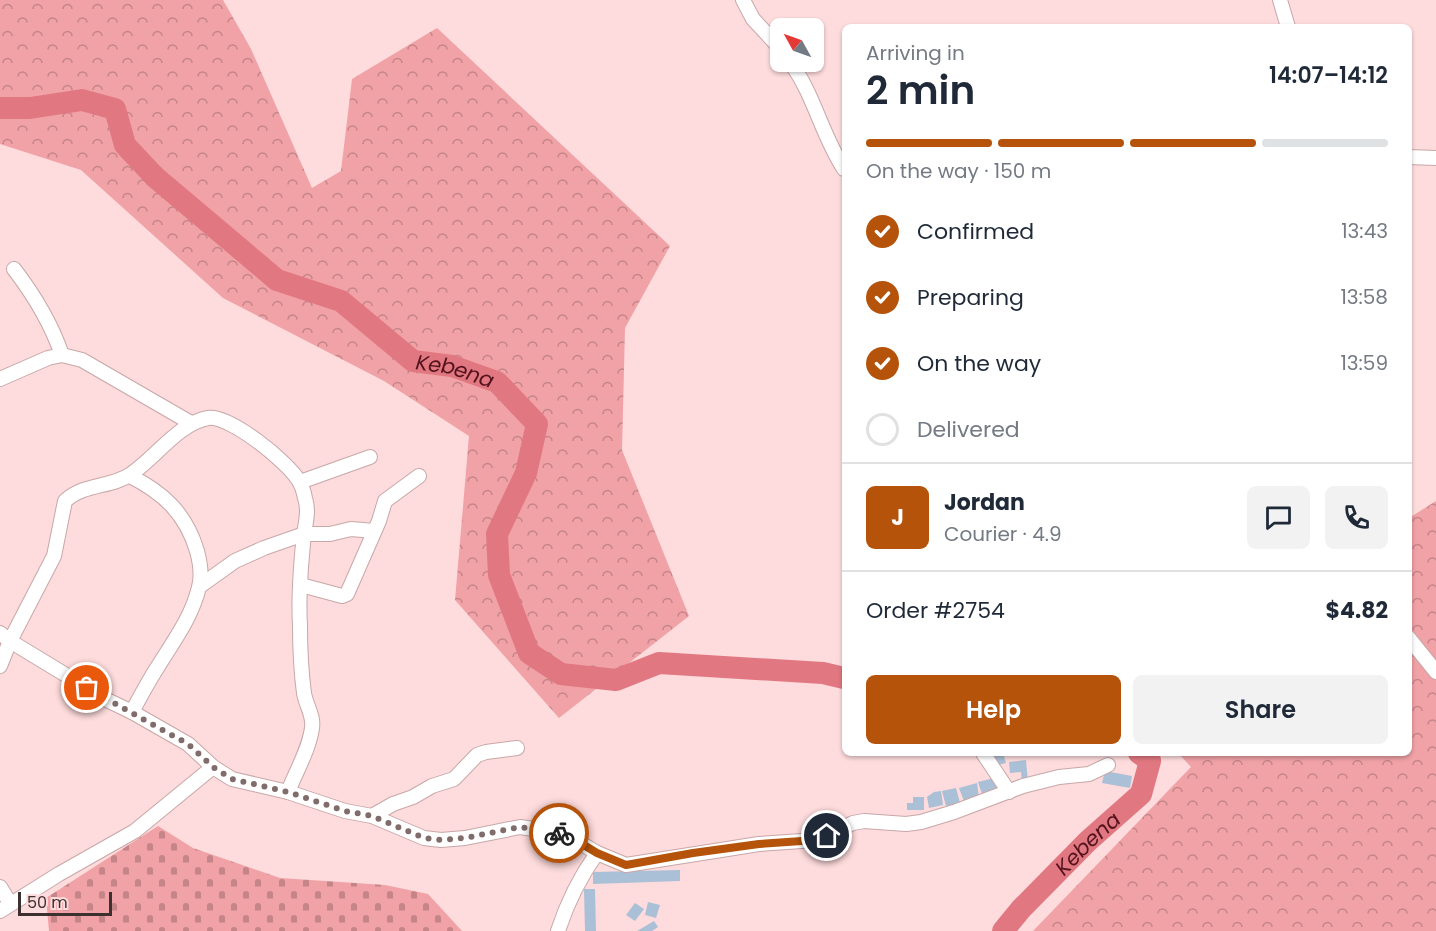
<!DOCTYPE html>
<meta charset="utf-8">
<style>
body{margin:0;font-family:Poppins,sans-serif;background:#f2f2f3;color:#1f2937;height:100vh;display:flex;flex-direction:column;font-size:22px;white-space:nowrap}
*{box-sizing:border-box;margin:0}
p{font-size:20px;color:#747a83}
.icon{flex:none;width:33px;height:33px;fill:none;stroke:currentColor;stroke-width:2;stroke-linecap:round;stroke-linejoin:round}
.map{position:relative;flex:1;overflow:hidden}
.drawer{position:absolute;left:842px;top:24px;width:570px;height:732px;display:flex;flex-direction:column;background:#fff;border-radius:9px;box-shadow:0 2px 4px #0004}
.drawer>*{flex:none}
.needle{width:39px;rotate:310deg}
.tools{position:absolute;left:770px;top:18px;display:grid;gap:12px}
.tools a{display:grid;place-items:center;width:54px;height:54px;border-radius:9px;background:#fff;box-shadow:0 2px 4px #0004;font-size:30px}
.scale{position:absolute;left:18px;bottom:15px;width:94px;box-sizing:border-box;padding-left:6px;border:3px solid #3d3030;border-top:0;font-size:16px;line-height:21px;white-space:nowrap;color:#3d3030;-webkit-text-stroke:4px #fedbdc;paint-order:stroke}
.pin{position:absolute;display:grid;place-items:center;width:51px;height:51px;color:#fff;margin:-26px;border:3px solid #fff;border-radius:50%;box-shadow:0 2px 6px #0007}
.courier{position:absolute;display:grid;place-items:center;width:60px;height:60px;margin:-30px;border:4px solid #b45309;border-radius:50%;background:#fff;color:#222;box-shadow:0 2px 8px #0007}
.overview em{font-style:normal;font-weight:600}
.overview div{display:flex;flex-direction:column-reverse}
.overview{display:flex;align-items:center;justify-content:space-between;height:102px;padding:0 24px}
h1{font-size:39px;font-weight:600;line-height:45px}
.bar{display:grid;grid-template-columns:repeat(4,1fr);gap:9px 6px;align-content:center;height:72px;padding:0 24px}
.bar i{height:8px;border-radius:4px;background:#e0e1e3}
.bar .selected{background:#b45309}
.bar p{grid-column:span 4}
.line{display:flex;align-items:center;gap:15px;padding:0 24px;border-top:2px solid #e0e1e3}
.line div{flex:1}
.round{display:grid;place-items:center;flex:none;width:63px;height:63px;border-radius:9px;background:#f2f2f3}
ol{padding:0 24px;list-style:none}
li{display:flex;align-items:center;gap:18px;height:66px}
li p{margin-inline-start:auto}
li .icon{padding:6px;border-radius:50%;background:#b45309;color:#fff;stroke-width:4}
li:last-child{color:#747a83}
li i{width:33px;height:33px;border:3px solid #e0e1e3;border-radius:50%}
.primary-button{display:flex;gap:12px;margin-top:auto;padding:12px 24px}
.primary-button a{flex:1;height:69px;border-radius:9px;background:#b45309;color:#fff;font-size:24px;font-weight:600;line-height:69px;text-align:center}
.primary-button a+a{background:#f2f2f3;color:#1f2937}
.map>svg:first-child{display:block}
.forest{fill:url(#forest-crowns)}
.cemetery{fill:url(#cemetery-stones)}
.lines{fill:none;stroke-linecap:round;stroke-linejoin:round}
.river{stroke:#e17881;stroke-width:22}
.building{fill:#aac0d6}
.street-casing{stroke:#c8a7a8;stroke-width:16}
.street{stroke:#fff;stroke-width:14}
.done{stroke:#816c6c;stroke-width:6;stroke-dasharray:0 10.8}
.route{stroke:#b45309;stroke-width:8}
.labels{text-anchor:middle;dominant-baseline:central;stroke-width:6;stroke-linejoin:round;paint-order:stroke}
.water-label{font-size:21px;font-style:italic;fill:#54121d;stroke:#fedbdc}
</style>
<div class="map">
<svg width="1436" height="931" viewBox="0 0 1436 931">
<defs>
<pattern id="forest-crowns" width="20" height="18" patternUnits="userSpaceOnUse" patternTransform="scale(1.5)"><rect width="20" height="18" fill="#f0a2a6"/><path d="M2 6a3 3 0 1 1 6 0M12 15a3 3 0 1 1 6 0" fill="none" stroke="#c48488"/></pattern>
<pattern id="cemetery-stones" width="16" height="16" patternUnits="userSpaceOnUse" patternTransform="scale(1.5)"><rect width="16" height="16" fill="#f0a2a6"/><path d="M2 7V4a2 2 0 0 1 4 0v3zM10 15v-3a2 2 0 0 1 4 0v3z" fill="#c48488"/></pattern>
</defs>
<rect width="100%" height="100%" fill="#fedbdc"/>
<!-- forest -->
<g class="forest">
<path d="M0,0H223L251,49L312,188L341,171L352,79L437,28L670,246L625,328L622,450L689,616L559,718L455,600L469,436L384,381L223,298L81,170L0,144Z"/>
<path d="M1436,501V931H1033L1191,767L1178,753H1408L1409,518Z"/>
</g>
<!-- cemetery -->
<path class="cemetery" d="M158,826L193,848L280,878L385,885L428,894L462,931H49L46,898Z"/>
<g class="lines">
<!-- river -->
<g class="river">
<path id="s1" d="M0,108H30L82,100L115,109L125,145L155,177L277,280L341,301L413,361L452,366L497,382L537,424L526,473L497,534L499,575L529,653L561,674L616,680L659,663L823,673L844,678"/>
<path id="s2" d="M1003,931L1021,909L1088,841L1141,794L1150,761L1139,753"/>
</g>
</g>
<!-- building -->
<g class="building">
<path d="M1003,753L1006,763L995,766L991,754Z"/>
<path d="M1026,760L1028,782L1022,783L1021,772L1010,773L1009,762Z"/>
<path d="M1105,771L1132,776L1130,788L1102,783Z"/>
<path d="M998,777L1001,788L982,794L978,782Z"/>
<path d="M977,783L979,798L964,801L959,788Z"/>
<path d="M956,788L960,803L946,806L942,791Z"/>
<path d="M941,791L943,805L929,808L927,797L934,792Z"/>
<path d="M913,797H924V810H907V803H913Z"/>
<path d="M680,870V881L593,884V872Z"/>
<path d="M584,889H595L596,931H585Z"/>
<path d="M648,902L660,905L656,918L645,915Z"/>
<path d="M635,903L644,909L635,921L626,915Z"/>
<path d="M654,921L658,927L652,931H637Z"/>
</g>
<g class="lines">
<defs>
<g id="street">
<path d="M743,0L753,19L780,48"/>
<path d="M1280,0L1288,27"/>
<path d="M790,62C814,94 822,136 844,169"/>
<path d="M1408,157L1436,158"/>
<path d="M14,269C34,295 51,323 62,355"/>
<path d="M0,379L48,358L62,355L82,360L191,423"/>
<path d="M130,476C164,493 186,514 197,551C200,562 202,576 199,587C192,617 173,642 157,668C148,682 140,697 132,712"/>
<path d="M300,482L370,457"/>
<path d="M301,585L342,596L347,594L379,521L385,501L419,476"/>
<path d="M200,586L235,561L264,548L304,534H330L351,529L374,531"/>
<path d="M0,633L10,641L107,700L132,712L188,744L213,767L232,779L288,792L345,811L372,816L424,838L441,840L465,838L520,827L554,832L569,836L597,853L626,865L759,844L816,840L853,823L864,821L906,824L921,822L954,812L1023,786L1059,777L1089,774L1108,765"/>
<path d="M1408,637L1436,672"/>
<path d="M0,666L10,641L54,556L65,501C84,483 111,488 131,474C155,458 179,423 208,418C230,415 288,462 299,481C302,486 304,493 305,498C309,511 306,521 304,534C301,563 298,595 300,625C300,647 301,671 304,693C306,706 314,715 312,728C309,750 296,771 288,792"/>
<path d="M983,753L1009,792"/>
<path d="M372,816L393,804L413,797L432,786L454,779L477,755L486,752L517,748"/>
<path d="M0,887L10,903"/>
<path d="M0,911L59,874L135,831L213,767"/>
<path d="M558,931C567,903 580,877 597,853"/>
</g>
</defs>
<!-- street casing -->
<use href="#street" class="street-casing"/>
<!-- street -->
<use href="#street" class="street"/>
</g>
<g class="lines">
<!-- done -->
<path class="done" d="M87,688L188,744L213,767L232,779L288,792L345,811L372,816L424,838L441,840L465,838L520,827L559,833"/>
<!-- route -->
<path class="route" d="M559,833L569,836L597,853L626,865L693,853L759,844L816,840L827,836"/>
</g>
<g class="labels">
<!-- water labels -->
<g class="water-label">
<text stroke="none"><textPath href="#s1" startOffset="562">Kebena</textPath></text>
<text stroke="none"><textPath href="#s2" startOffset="122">Kebena</textPath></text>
</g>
</g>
</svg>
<div class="tools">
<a><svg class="needle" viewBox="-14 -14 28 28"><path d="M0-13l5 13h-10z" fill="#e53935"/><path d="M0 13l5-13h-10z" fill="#747a83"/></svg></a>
</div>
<div class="scale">50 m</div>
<div class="pin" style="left:87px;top:688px;background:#ea580c"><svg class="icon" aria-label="bag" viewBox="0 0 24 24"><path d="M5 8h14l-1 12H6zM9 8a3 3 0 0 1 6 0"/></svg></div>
<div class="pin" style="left:827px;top:836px;background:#1f2937"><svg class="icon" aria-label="home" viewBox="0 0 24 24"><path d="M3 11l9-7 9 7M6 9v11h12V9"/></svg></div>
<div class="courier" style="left:559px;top:833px"><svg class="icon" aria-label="bike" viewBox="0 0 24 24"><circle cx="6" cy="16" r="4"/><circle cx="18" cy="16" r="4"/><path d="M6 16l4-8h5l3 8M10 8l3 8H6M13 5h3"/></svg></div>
<section class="drawer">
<div class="overview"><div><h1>2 min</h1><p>Arriving in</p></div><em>14:07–14:12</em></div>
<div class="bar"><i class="selected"></i><i class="selected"></i><i class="selected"></i><i></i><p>On the way · 150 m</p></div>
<ol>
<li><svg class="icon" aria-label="check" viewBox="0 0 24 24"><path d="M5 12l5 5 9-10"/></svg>Confirmed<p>13:43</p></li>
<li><svg class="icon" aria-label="check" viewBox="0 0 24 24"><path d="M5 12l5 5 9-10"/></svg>Preparing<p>13:58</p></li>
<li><svg class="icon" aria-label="check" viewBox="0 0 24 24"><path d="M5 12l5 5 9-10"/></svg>On the way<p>13:59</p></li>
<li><i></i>Delivered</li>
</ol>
<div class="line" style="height:108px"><b class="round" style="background:#b45309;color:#fff">J</b><div><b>Jordan</b><p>Courier · 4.9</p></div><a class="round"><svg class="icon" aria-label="chat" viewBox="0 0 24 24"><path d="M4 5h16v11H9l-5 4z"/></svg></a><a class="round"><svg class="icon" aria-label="phone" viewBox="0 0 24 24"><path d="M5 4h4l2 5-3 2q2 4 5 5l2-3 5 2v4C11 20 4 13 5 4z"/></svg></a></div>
<div class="line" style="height:78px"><div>Order #2754</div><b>$4.82</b></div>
<div class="primary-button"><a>Help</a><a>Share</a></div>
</section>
</div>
